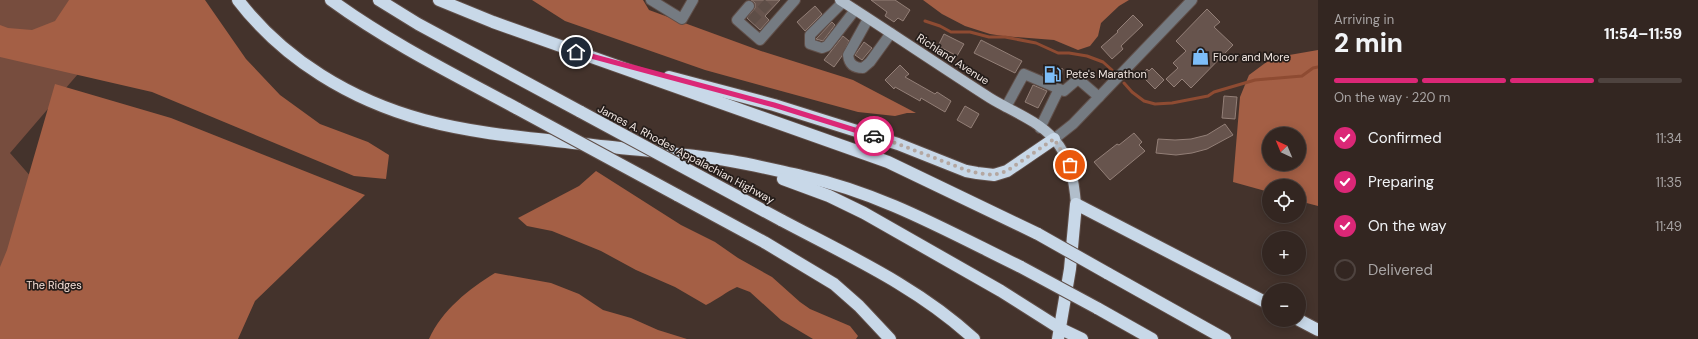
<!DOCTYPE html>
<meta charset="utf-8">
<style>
body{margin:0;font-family:"DM Sans",sans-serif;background:#3b2e2a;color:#f1f3f6;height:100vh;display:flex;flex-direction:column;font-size:15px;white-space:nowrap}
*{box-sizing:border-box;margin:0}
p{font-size:13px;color:#a9a5a5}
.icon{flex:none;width:22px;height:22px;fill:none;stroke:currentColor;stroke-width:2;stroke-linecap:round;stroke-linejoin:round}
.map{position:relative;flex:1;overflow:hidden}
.panel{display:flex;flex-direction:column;background:#332621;width:380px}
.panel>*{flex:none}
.needle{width:26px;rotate:316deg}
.controls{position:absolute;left:1262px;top:127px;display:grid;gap:8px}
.controls a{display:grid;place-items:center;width:44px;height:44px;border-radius:50%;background:#332621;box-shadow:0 2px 10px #0003,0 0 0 1px #4e433f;font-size:20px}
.pin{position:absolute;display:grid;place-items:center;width:34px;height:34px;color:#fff;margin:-17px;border:2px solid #fff;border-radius:50%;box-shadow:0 1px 4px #0007}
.courier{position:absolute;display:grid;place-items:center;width:40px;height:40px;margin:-20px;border:3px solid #db2777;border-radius:50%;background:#fff;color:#222;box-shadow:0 1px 5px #0007}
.head em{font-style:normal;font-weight:800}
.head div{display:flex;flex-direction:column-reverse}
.head{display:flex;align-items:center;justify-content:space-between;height:68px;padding:0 16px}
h1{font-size:26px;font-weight:800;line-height:30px}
.bar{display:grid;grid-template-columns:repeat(4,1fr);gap:6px 4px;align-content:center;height:48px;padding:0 16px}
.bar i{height:5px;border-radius:3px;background:#4e433f}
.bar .current{background:#db2777}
.bar p{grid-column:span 4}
ol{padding:0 16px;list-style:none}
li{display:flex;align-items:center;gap:12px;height:44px}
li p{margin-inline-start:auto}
li .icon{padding:4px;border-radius:50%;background:#db2777;color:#fff;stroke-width:4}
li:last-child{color:#a9a5a5}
li i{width:22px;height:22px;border:2px solid #4e433f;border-radius:50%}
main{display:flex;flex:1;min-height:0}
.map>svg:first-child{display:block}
.green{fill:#774d3e}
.forest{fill:#a45f45;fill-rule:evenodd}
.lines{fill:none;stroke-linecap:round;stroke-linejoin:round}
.stream{stroke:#8e4b32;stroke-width:3}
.building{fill:#67544d;stroke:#937f77}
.minor-tunnel{stroke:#5e4e47;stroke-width:10;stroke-dasharray:10 5;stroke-linecap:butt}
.minor-casing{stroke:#604f49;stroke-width:12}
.major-casing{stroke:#604f49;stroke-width:12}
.highway-casing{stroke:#604f49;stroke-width:14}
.minor{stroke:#757b82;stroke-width:10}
.major{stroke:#b1becb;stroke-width:10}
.highway{stroke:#c8d8e8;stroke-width:12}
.highway-bridge-casing{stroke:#604f49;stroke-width:14;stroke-linecap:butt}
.highway-bridge{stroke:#c8d8e8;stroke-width:12}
.done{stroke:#b4a7a1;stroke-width:4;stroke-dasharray:0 7.2}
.route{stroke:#db2777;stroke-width:5}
.labels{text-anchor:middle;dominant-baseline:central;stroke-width:3.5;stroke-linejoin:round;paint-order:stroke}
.poi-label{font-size:11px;fill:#f0e5e0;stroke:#251d1a;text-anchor:start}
.street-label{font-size:11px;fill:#f0e5e0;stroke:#251d1a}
.park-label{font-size:11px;fill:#f4dfd7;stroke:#251d1a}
</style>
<main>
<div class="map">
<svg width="1318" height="339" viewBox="0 0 1318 339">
<rect width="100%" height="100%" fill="#44332c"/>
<!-- green -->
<path class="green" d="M0,0H137L139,3L10,153L158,321L0,339Z"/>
<!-- forest -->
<g class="forest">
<path d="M69,0H205L246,59L280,95L320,124L368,142L389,155L386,179L354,176L152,92L0,57V25L8,28L32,30L55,21Z"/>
<path d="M532,0H643L649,10L761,51L853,80L916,113H907L895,116L858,112L705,70L565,21Z"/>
<path d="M923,0H1129L1119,6L1101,23L1098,36L1090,46L1078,50L1054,40L1003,36L990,34L965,26L942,14Z"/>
<path d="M1318,50V206L1299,201V186H1269V192L1233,182L1240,97L1249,75L1272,58ZM1269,134H1299V164H1269Z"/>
<path d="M55,84L171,118L365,195L255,301L238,339H0V267L7,250Z"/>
<path d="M596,171L681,225L715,242L738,258L772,277L800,302L810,309L850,326L858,336L856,339H813L781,320L750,292L737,287C726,292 718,299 706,305L675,287L636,270L601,251L552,231L527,226L518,218L579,186Z"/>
<path d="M495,273L551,283L579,294L603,310L631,318L658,330L687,339H429C442,310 469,289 495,273Z"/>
</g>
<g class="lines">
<!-- stream -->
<g class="stream">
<path d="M925,21L940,26L951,32H970L989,37H1005L1036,43L1058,53H1069L1087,56L1103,62L1112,70"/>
<path d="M1124,83L1132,92L1144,101L1155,104L1172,103L1208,96L1214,92L1255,80L1302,76L1313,68L1318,67"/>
</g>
</g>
<!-- building -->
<g class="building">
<path d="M751,0H780L765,16L769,20L760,30L747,18L755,8V3Z"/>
<path d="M871,0H895L910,10L903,21L898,18L894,22L885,16L887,12Z"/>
<path d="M815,6L822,14L805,31L797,22Z"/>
<path d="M1207,9L1220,22L1214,27L1233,45L1191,88L1182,79L1174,87L1166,79L1178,68L1173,63L1186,51L1176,41Z"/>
<path d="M1133,15L1143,25L1121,46L1123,49L1112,59L1101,47L1118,32L1117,31Z"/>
<path d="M832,22L835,25L823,41L816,39Z"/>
<path d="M944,34L964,44L957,56L938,46Z"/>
<path d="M843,36L849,41L842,56L834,67L824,60Z"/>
<path d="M981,40L1022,61L1015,73L974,53Z"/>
<path d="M864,42L872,48L862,60L855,55Z"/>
<path d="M900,65L909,74L905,77L935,94L937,92L951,101L945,112L921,98L920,101L895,87L894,89L885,80Z"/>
<path d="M1045,65L1063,69L1060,82L1043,75Z"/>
<path d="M1152,68L1164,80L1155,89L1141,75L1147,69L1149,71Z"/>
<path d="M1033,85L1047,91L1038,108L1025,102Z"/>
<path d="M1224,96L1237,97L1235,119L1222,118Z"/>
<path d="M965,106L979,114L971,128L957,120Z"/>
<path d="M1225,124L1233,135L1207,149L1192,153L1176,155L1156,153L1158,139L1175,140L1191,139L1207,135Z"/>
<path d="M1134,133L1142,142L1139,145L1145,151L1110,180L1094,162L1117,144L1119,145Z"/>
</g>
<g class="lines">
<!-- minor-tunnel -->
<path class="minor-tunnel" d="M751,21L771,0"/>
<defs>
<g id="minor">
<path d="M651,0L682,19L693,0"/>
<path d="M843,2L810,35V44L822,48L827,46L855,10"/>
<path d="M749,6L737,20L760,40L795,0"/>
<path d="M868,19L848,55C849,64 854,68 863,68L870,62L891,33"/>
<path d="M1006,107L1024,74L1064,91L1078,79L1099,97"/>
<path d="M1040,128L1059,89"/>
<path d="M1054,139L1073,124L1192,0"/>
</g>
<path id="major" d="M840,0C890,32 940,66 990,98C1011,111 1037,120 1054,139C1070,157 1074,180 1076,204"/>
<g id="highway">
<path d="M238,0C284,60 351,100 424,120C476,134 530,138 584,144C633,150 683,153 731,161C755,165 779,171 802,176C881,193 949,232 1021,267"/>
<path d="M331,0C390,43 455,75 518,109"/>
<path d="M379,0L418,24L581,112"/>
<path d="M439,0L493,22L888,162L1038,234"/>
<path d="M669,77L774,105L898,144L966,171L977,173L994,175L1007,171L1054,139"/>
<path d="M783,179L829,196L864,213L1001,291L1061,329L1082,339"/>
<path d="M677,195L764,242L834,284L859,306L890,339"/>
<path d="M781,220C847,255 918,287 974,339"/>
<path d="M1107,273L1225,339"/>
<path d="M1097,308L1152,339"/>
<path d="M1299,320L1318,330"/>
<path d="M1058,339L1070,269L1076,204L1269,304"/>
</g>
</defs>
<!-- minor casing -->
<use href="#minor" class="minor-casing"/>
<!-- major casing -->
<use href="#major" class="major-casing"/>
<!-- highway casing -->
<use href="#highway" class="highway-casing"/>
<!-- minor -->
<use href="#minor" class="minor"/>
<!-- major -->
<use href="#major" class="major"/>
<!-- highway -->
<use href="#highway" class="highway"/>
<defs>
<g id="highway-bridge">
<path d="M518,109L677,195"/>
<path d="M581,112L781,220"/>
<path d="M1038,234L1107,273"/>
<path d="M1021,267L1097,308"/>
</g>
</defs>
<!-- highway-bridge casing -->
<use href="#highway-bridge" class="highway-bridge-casing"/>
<!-- highway-bridge -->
<use href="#highway-bridge" class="highway-bridge"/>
</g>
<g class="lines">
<!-- done -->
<path class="done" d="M874,136L898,144L966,170L977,173L994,175L1007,171L1054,139L1070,165"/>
<!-- route -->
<path class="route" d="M576,52L774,105L874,136"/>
</g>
<!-- icons -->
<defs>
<symbol id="shop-bare" viewBox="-9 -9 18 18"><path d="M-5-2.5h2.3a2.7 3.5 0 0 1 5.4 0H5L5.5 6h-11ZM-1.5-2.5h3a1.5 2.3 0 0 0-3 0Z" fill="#7dbef9" stroke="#251d1a" stroke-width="2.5" paint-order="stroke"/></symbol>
<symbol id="fuel-bare" viewBox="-9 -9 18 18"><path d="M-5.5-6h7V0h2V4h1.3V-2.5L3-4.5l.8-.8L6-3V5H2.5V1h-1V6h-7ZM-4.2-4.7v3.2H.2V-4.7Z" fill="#7dbef9" stroke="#251d1a" stroke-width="2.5" paint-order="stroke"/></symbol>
</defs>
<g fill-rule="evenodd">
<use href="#shop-bare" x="1188" y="44" width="25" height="25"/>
<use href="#fuel-bare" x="1040" y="62" width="25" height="25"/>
</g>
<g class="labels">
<!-- poi labels -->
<g class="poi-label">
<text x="1213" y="57">Floor and More</text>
<text x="1066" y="74">Pete's Marathon</text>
</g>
<!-- street labels -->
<g class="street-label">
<text transform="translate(953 59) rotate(33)">Richland Avenue</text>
<text transform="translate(686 154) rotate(28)">James A. Rhodes Appalachian Highway</text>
</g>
<!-- park labels -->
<g class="park-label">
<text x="54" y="285">The Ridges</text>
</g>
</g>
</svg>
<div class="controls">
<a><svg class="needle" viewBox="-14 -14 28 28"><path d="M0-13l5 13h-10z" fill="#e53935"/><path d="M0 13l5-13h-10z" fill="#a9a5a5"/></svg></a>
<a><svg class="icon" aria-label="locate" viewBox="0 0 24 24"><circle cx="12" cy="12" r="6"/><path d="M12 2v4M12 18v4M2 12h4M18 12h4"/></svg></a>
<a>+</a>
<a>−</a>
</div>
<div class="pin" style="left:1070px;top:165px;background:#ea580c"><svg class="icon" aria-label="bag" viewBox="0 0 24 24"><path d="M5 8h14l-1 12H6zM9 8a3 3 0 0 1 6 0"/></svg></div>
<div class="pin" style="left:576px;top:52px;background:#1f2937"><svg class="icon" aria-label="home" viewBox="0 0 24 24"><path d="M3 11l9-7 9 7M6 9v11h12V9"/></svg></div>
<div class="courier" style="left:874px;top:136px"><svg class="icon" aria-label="car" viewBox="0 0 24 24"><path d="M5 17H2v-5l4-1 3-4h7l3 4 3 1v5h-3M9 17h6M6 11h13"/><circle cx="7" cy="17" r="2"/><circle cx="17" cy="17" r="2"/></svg></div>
</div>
<section class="panel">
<div class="head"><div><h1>2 min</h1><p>Arriving in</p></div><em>11:54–11:59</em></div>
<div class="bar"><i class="current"></i><i class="current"></i><i class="current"></i><i></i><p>On the way · 220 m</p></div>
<ol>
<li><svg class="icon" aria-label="check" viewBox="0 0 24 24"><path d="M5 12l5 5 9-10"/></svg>Confirmed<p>11:34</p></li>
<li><svg class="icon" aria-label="check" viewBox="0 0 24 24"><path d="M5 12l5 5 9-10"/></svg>Preparing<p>11:35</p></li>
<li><svg class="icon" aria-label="check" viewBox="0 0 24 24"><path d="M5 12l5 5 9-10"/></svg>On the way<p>11:49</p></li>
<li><i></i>Delivered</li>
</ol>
</section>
</main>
